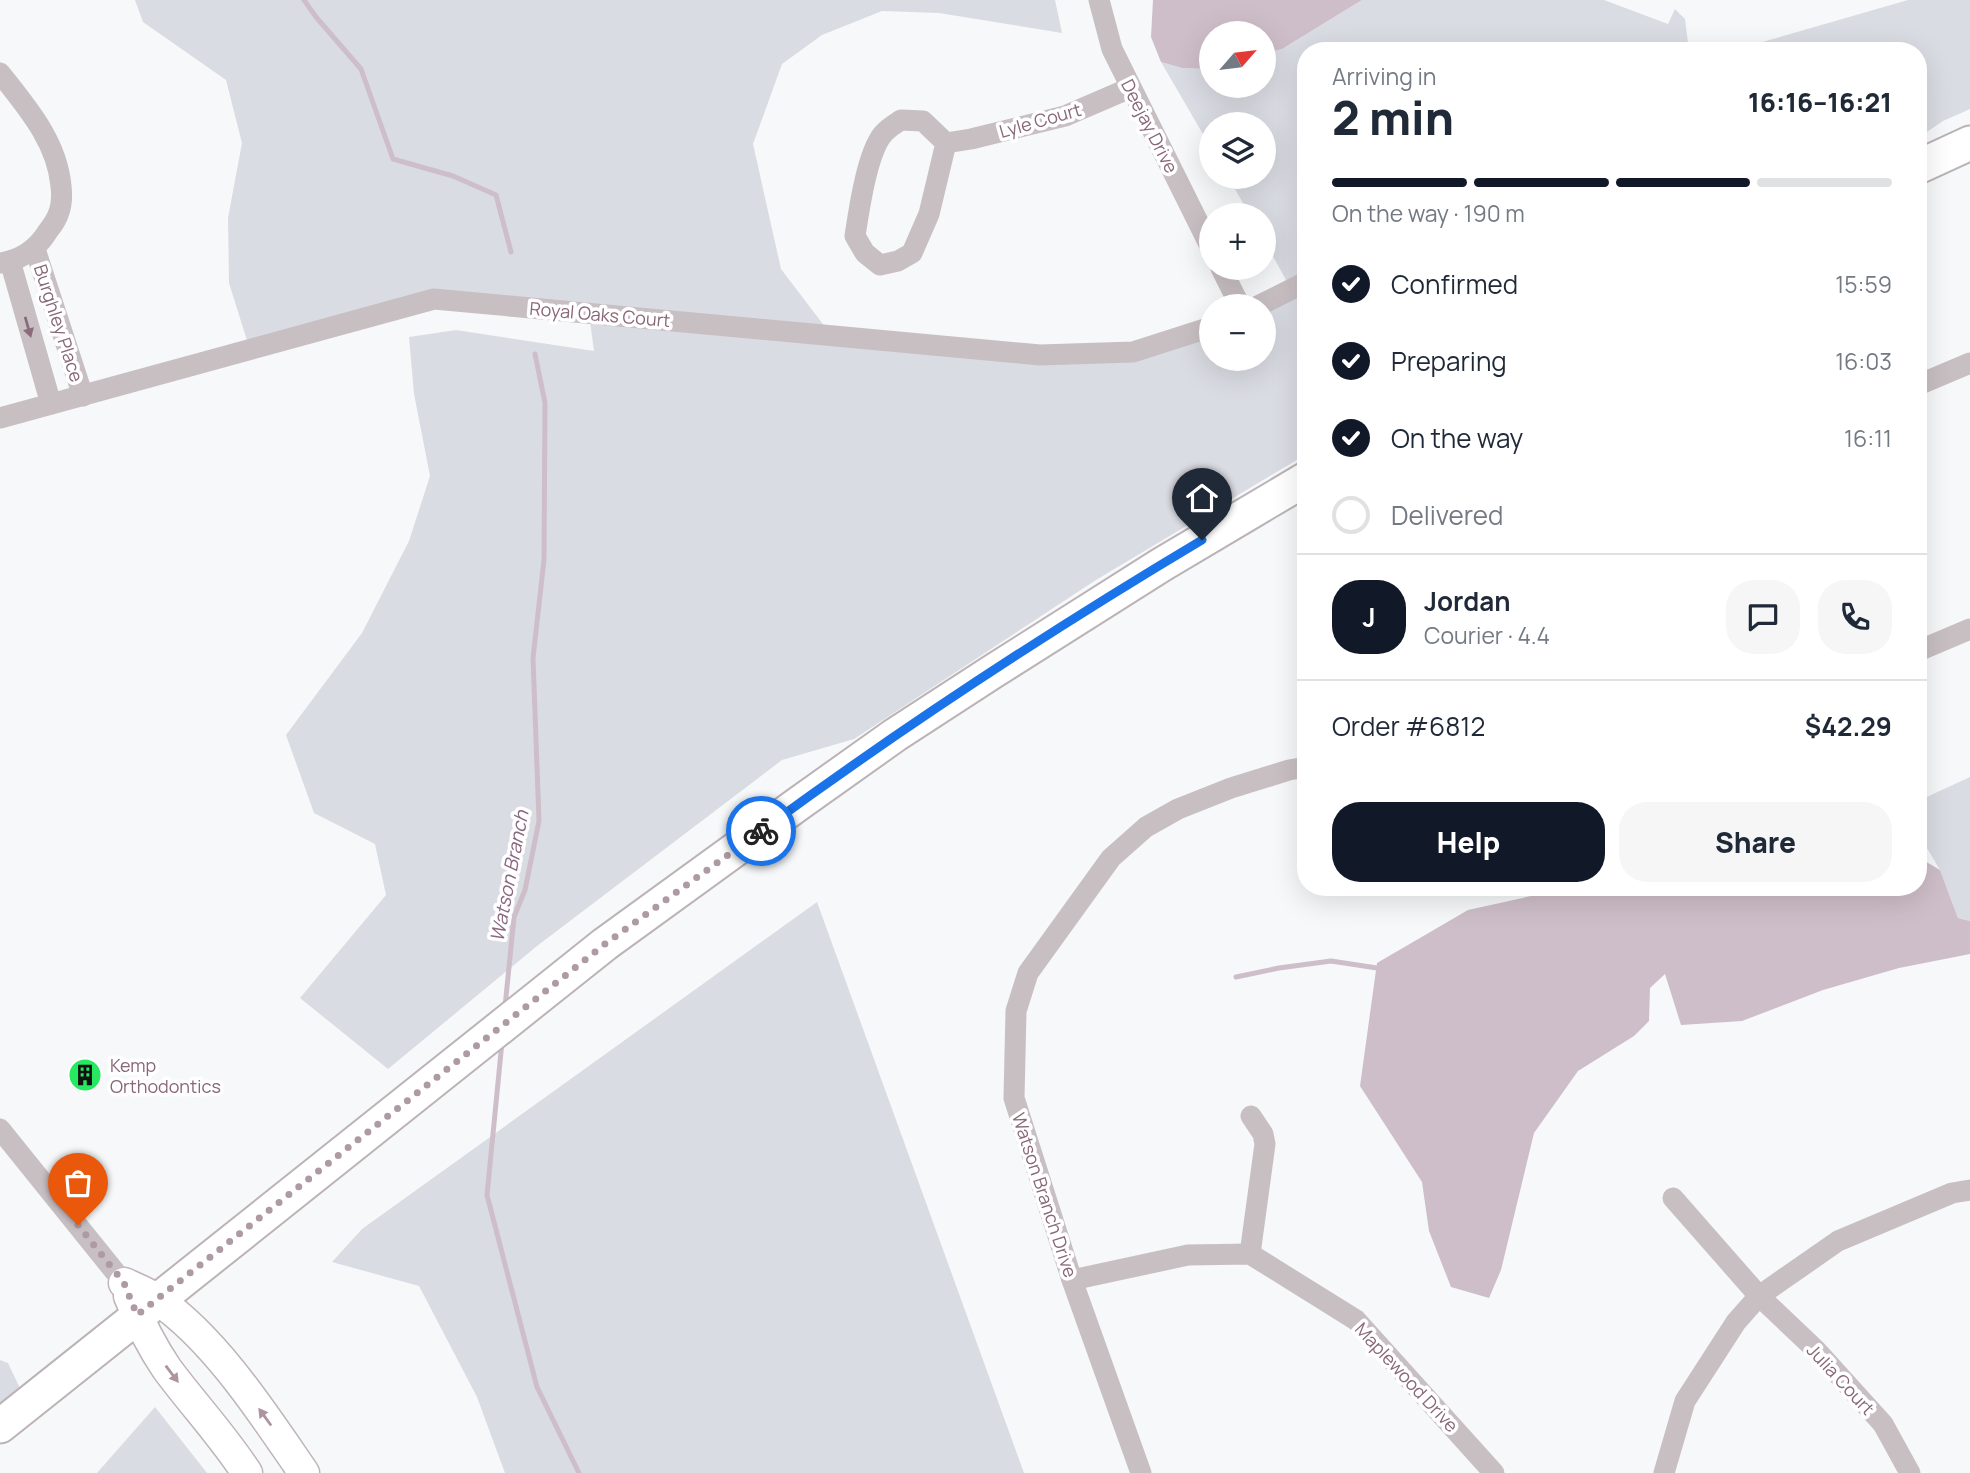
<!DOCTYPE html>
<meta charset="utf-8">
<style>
body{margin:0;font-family:Manrope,sans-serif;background:#f6f6f7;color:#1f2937;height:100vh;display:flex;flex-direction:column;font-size:26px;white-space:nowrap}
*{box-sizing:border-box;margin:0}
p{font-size:23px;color:#747a83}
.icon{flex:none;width:38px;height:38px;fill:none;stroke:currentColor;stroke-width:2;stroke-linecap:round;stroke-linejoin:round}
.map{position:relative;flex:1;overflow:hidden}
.details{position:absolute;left:1297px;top:42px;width:630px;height:854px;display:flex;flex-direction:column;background:#fff;border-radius:28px;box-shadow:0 7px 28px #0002}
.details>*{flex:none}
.needle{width:46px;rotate:62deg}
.controls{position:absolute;left:1199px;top:21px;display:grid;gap:14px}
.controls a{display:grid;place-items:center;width:77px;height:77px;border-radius:50%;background:#fff;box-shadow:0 7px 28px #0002;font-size:35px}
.pin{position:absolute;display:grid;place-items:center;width:60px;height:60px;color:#fff;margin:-72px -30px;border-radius:50% 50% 50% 0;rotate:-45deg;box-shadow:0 0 7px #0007}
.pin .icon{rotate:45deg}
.courier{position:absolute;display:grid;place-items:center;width:70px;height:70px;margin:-35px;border:5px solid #1a73e8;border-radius:50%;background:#fff;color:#222;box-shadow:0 2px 9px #0007}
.head em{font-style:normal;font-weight:800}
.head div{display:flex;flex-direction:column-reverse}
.head{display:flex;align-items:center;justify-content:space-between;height:119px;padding:0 35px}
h1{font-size:46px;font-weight:800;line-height:52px}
.bar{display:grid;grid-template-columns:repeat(4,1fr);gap:10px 7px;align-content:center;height:84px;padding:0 35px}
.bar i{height:9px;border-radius:5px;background:#e0e1e3}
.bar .selected{background:#111827}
.bar p{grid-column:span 4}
.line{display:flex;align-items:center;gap:18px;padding:0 35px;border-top:2px solid #e0e1e3}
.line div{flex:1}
.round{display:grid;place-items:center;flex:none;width:74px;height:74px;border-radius:28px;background:#f6f6f7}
ol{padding:0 35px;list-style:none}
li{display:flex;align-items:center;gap:21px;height:77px}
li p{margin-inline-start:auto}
li .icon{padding:7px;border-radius:50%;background:#111827;color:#fff;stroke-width:4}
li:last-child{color:#747a83}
li i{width:38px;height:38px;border:4px solid #e0e1e3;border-radius:50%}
.cta{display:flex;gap:14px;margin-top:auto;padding:14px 35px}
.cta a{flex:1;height:80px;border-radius:28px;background:#111827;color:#fff;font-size:28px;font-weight:800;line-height:80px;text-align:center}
.cta a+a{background:#f6f6f7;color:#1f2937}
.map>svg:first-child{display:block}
.green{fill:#dadce3}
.water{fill:#cebec9}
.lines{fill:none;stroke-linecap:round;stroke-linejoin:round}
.stream{stroke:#cebec9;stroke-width:5}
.secondary-casing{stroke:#bfb4b9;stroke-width:33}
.primary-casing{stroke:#bcb3b7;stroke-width:37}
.minor{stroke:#c8bfc3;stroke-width:21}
.secondary{stroke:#fff;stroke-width:30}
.primary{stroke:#fff;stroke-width:33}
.oneway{fill:#8b6b7b}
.oneway2{fill:#ac95a0}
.done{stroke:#ae9aa4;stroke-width:7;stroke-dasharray:0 12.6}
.route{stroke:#1a73e8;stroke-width:9}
.labels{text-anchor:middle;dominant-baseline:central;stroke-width:7;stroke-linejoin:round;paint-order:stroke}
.street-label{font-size:18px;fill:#886777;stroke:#fff}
.poi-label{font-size:18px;fill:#886777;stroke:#fff;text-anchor:start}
.water-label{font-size:19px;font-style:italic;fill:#8a687f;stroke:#fff}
</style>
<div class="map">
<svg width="1970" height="1473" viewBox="0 0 1970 1473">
<rect width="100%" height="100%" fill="#f6f8f9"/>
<!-- green -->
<g class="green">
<path d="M135,0H1055L1062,33L939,13L882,11L822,35L782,64L753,144L781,269L832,336L1133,352L1211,329V359H1264V306L1291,289L1264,240V215H1250L1228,177H1264V124H1211V148L1161,62L1182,68L1211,69V86H1264V54L1282,49L1362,0H1604L1668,24L1675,9L1685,19L1689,51H1306L1305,455L1096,580L854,739L782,760L537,946L388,1069L300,998L386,895L375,844L314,813L286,735L362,633L409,541L430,476L414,394L409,337L456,330L594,351L589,314L434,299L250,350L229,283L228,218L242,143L226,80L143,22Z"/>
<path d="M1908,0H1970V109L1943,121L1918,138V51H1749L1752,45Z"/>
<path d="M1970,777V921L1958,918L1940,870L1918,833V801Z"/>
<path d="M817,902L1024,1473H505L477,1397L419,1286L332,1262L362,1229Z"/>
<path d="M0,1360L8,1363L27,1403L0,1426Z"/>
<path d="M155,1407L207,1473H97Z"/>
</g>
<!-- water -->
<g class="water">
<path d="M1153,0H1362L1282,49L1264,54V33H1211L1210,69L1182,68L1161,62L1151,37Z"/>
<path d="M1918,857L1940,870L1958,918L1970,921V954L1899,968L1823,990L1742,1021L1681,1025L1665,974L1650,988L1649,1021L1634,1036L1578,1071L1534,1133L1501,1270L1489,1298L1451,1287L1429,1231L1422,1182L1360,1086L1377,963L1468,910L1572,887H1918Z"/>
</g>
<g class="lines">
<!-- stream -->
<g class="stream">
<path d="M304,0L316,17L361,69L393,159L453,176L496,195L511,252"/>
<path d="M1236,977L1279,968L1331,961L1377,968"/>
<path d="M505,1007L514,917L525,890L539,821L533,658L544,560L545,403L535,354"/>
<path d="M502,1042L487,1195L537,1387L579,1473"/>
</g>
<defs>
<g id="secondary">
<path d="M124,1283C135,1288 148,1293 158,1300C216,1340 264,1415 304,1473"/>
<path d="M129,1296C139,1321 152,1347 167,1369C193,1404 223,1436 247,1473"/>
</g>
<g id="primary">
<path d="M1918,167L1970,143"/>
<path d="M0,1426L605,944L798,804L895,735L992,672L1161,565L1306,479"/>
</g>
</defs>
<!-- secondary casing -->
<use href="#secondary" class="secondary-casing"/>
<!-- primary casing -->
<use href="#primary" class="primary-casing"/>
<!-- minor -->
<g class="minor">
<path d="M1099,0L1112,49L1211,248"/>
<path d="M0,73C26,106 57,141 61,186C62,195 62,204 59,212C57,219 52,226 48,231C37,249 21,260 0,263"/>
<path d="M901,120L923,121L946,143L929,214L912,253L898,261L880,265L865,253L855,236C859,210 867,153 883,134C888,128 895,124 901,120Z"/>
<path d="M946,143L971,139L1065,116L1130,88"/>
<path d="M35,249L83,396"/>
<path d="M10,261L51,404"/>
<path d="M1221,268L1240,306"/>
<path d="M1258,306L1306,282"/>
<path d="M1918,385L1970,363"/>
<path d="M0,418L434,299L1040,355L1133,352L1211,327"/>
<path d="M1918,651L1970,629"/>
<path d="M0,1129L124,1283"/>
<path d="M1673,1198L1759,1296L1816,1350L1883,1424L1910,1473"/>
<path d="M1250,1254L1265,1144L1263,1134L1251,1116"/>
<path d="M1072,1280L1188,1255L1250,1254L1356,1320L1494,1473"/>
<path d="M1141,1473L1072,1280L1014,1098L1016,1011L1028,973L1111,858L1146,827L1178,809L1231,788L1289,770L1306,767"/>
<path d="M1664,1473L1685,1401L1736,1322L1759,1296L1838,1241L1952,1193L1970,1190"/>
</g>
<!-- secondary -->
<use href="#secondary" class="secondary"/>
<!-- primary -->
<use href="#primary" class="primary"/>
</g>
<!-- one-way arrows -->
<defs><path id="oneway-solid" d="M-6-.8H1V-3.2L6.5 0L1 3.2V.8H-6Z" transform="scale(1.75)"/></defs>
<use class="oneway" href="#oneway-solid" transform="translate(28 327) rotate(74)"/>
<g class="oneway2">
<use href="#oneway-solid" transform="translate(172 1374) rotate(53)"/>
<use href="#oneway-solid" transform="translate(265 1417) rotate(-126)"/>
</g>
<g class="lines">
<!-- done -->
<path class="done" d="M78,1225L124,1283L137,1315L605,944L761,831"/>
<!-- route -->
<path class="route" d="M761,831C903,727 1051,630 1202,540"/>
</g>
<!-- icons -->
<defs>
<symbol id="building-disc" viewBox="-11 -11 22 22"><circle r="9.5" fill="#27e861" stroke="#fff"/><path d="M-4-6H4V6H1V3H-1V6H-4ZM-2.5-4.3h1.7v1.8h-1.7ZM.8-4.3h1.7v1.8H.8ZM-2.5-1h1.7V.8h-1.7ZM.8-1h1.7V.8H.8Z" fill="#111"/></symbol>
</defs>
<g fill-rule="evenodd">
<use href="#building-disc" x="66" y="1056" width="38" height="38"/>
</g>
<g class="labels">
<!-- street labels -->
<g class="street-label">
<text transform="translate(1040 120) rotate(-16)">Lyle Court</text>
<text transform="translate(1150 126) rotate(63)">Deejay Drive</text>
<text transform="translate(600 314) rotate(5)">Royal Oaks Court</text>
<text transform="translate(59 323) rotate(72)">Burghley Place</text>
<text transform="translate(1045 1195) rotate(72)">Watson Branch Drive</text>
<text transform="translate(1407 1377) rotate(47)">Maplewood Drive</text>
<text transform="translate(1841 1379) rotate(47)">Julia Court</text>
</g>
<!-- poi labels -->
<g class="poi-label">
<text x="110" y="1065">Kemp<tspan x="110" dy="21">Orthodontics</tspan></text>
</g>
<!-- water labels -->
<g class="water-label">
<text transform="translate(509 876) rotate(-79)">Watson Branch</text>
</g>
</g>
</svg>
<div class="controls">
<a><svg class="needle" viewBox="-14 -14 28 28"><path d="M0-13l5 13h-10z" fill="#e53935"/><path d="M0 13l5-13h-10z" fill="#747a83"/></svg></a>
<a><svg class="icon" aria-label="layers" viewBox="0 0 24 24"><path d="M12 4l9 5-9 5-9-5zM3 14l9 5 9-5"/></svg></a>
<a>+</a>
<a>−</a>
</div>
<div class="pin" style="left:78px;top:1225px;background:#ea580c"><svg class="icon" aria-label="bag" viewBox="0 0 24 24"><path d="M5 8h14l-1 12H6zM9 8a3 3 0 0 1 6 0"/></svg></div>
<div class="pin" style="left:1202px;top:540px;background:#1f2937"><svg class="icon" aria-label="home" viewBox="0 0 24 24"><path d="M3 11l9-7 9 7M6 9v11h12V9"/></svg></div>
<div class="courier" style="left:761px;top:831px"><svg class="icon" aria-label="bike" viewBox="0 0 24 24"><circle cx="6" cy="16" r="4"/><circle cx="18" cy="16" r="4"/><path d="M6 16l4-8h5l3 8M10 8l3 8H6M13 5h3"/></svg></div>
<section class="details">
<div class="head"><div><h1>2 min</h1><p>Arriving in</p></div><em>16:16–16:21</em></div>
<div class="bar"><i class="selected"></i><i class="selected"></i><i class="selected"></i><i></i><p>On the way · 190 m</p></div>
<ol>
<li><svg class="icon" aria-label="check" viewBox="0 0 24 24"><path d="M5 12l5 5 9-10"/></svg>Confirmed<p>15:59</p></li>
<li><svg class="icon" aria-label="check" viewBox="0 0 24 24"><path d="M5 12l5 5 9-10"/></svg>Preparing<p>16:03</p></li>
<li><svg class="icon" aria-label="check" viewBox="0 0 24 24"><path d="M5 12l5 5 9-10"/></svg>On the way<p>16:11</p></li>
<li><i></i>Delivered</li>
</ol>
<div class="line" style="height:126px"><b class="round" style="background:#111827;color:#fff">J</b><div><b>Jordan</b><p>Courier · 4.4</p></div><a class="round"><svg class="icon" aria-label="chat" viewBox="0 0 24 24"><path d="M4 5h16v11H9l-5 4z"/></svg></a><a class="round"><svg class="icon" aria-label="phone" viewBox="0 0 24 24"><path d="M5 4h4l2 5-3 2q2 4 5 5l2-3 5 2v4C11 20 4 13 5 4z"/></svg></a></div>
<div class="line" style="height:91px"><div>Order #6812</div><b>$42.29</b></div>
<div class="cta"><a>Help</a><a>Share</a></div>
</section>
</div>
